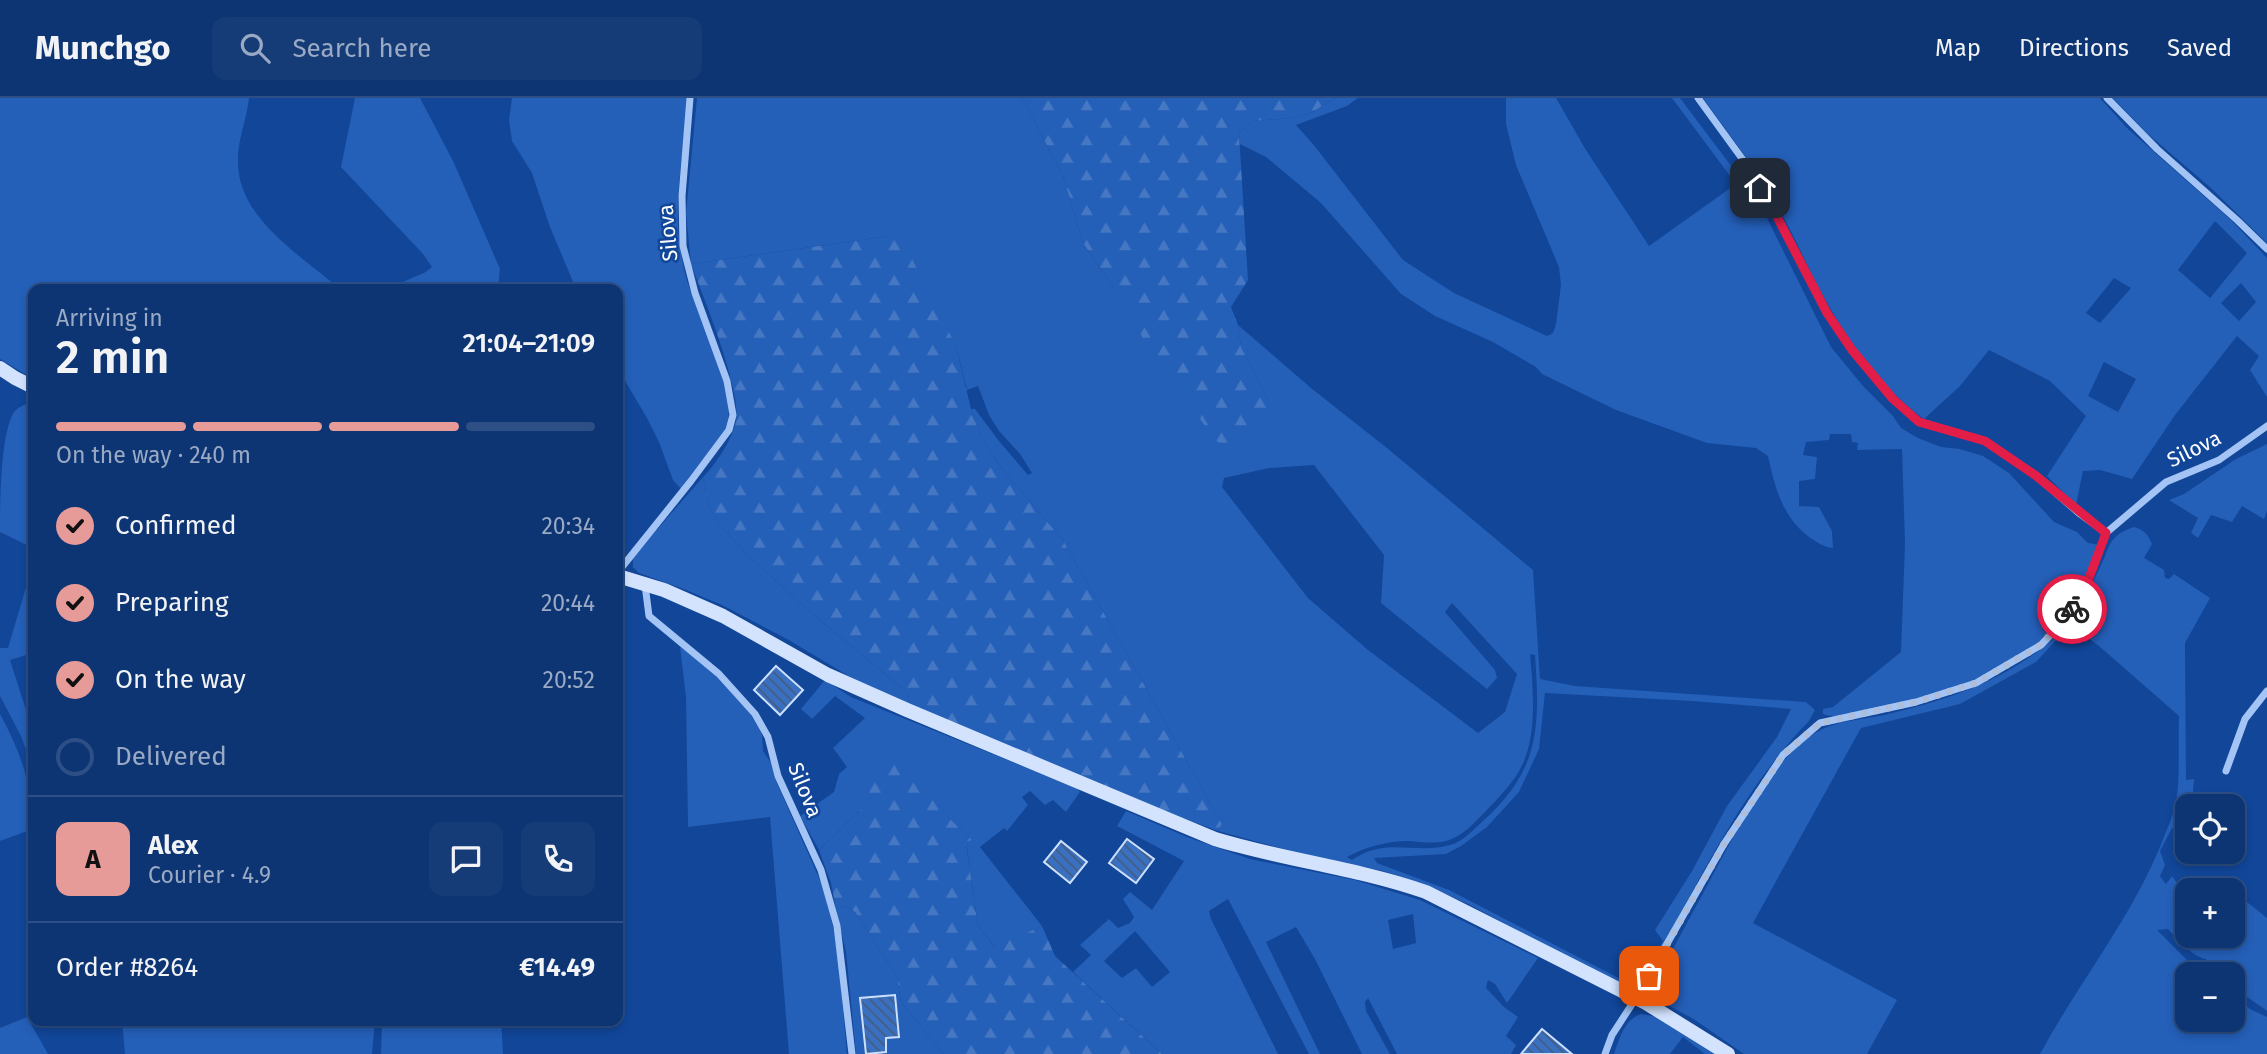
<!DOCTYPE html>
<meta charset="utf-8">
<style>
body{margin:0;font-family:"Fira Sans",sans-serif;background:#163c78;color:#f1f3f6;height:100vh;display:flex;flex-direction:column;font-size:26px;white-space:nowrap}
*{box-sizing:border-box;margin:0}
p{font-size:23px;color:#9aaac4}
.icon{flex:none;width:38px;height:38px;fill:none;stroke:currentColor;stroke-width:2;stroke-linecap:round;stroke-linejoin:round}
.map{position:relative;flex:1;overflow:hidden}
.panel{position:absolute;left:28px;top:186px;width:595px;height:742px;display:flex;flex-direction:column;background:#0d3473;border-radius:14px;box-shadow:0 4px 10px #0003,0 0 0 2px #2d4f85}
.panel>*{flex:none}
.fabs{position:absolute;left:2175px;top:696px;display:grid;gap:14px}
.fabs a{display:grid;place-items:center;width:70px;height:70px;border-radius:14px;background:#0d3473;box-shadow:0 4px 10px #0003,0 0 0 2px #2d4f85;font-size:35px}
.pin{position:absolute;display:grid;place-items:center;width:60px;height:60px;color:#fff;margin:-30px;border-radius:14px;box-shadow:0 4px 10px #0006}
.courier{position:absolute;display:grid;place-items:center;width:70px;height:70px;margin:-35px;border:5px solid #e11d48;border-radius:50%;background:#fff;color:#222;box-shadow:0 2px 9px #0007}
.overview em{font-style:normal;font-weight:600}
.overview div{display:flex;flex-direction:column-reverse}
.overview{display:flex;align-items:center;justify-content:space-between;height:119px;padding:0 28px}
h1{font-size:46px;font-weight:600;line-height:52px}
.bar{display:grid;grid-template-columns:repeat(4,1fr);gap:10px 7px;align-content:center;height:84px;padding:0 28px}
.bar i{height:9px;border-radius:5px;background:#2d4f85}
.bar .active{background:#e69b98}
.bar p{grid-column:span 4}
.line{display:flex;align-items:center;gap:18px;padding:0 28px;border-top:2px solid #2d4f85}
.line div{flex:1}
.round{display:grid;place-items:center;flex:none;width:74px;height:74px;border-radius:14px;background:#163c78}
ol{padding:0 28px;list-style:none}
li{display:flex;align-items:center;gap:21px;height:77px}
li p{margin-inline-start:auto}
li .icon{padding:7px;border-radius:50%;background:#e69b98;color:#111;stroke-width:4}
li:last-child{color:#9aaac4}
li i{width:38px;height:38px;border:4px solid #2d4f85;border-radius:50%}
header{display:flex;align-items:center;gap:42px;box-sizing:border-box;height:98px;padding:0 35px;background:#0d3473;border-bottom:2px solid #2d4f85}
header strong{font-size:33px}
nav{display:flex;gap:38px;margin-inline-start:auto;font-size:24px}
.search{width:490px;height:63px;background:#163c78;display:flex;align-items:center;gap:18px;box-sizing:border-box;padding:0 24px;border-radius:14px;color:#9aaac4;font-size:26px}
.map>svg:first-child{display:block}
.green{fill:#245fb8;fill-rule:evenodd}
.forest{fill:url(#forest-firs)}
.building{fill:url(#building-back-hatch);stroke:#cce0fe;stroke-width:2}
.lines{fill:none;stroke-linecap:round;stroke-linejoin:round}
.street{stroke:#a3c4f4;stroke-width:7}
.secondary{stroke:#d3e3fd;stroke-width:14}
.done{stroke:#acbedb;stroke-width:7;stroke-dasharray:0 12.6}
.route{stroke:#e11d48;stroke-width:9}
.labels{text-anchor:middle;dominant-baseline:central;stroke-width:5;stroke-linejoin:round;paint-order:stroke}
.street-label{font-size:21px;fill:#fff;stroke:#114699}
</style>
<header>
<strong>Munchgo</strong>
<div class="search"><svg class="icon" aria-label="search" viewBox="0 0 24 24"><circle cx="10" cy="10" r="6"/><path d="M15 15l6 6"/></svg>Search here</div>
<nav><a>Map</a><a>Directions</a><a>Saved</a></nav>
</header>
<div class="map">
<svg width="2267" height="956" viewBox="0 0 2267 956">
<defs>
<pattern id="forest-firs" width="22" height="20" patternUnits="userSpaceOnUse" patternTransform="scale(1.75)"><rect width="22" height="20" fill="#245fb8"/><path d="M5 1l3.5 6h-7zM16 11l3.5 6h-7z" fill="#4577c3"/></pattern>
<pattern id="building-back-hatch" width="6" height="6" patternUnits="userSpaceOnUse" patternTransform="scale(1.75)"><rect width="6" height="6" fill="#3a70c1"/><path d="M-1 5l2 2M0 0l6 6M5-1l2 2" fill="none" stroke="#445c81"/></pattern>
</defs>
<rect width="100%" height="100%" fill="#114699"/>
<!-- green -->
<g class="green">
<path d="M0,0H249C247,21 237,43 238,64C238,121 302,158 340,191H33V281L0,261Z"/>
<path d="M355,0H420L454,65L500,171L498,191H386L424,175L432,169L423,156L341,69Z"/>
<path d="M512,0H687C685,51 672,104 681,154C683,166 685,179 690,190C703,225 737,291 727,327C722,348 694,374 681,391L673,382L659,344L647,320L618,271V191H576L550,129L532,75L512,43L509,22Z"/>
<path d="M697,0H1022L1063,78L1083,145L1113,189L1269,303L1241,249L1238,227L1311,290L1387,350L1533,472L1540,581L1575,588L1806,604L1815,612L1809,623C1736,698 1694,795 1643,884L1634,891H1628L1468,806L1421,785L1383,773L1298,755L1218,733L1222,726L1063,442L1002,371L981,339L971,311H975L999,343L1028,377L1032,375L1020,356L999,333L989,317L978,288L967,292L956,248L889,138L691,166L686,115ZM1314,367L1384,457L1381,505L1487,591L1497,580L1495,572L1445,514L1452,505L1517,576L1505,614L1478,635L1368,552L1308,500L1222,389L1224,380L1269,370ZM1530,556L1535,557C1540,629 1540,671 1484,722C1474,731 1463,744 1450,747C1415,757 1386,738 1352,762L1347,759C1365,749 1388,743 1409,743C1421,744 1434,746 1446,743C1462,739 1474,725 1485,714C1499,699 1516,683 1524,663C1537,631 1533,590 1530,556ZM1545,595L1692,603L1791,611L1777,639L1727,708L1692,773L1655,832L1663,843L1646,869L1630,886L1449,792L1377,765L1374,760L1446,756L1461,748L1487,729L1519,694L1539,651Z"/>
<path d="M1335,0H1358L1347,8L1296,27L1313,46L1403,162L1454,195L1547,238L1553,235L1556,226L1561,187L1559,169L1516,67L1506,26V0H1556L1586,52L1649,148L1736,86L1672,0H1680L1744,85L1765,116L1831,249L1863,288L1893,318L1901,330L1918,340L1941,349L1960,351L1983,358L2009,375L2054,424L2077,434L2088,445L2100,447C2092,467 2085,488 2073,506C2033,570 1955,592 1886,608C1868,612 1841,623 1823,616V611L1833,609L1901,554L1905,445L1902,351L1857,352L1858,345L1852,344L1851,336H1830L1829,342L1806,344L1803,357L1817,359L1815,381L1799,383V408L1819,409L1832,433L1833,450C1824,449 1820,446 1812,441C1783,421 1775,391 1768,358L1756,350L1707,345L1616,312L1542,276L1536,269L1493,244L1435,218L1401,196L1321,105L1266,59L1240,46L1239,35L1254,23L1291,20L1311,15Z"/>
<path d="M1703,0H2100L2127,30L2231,122L2267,160V299L2250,272L2259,258L2237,238L2175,317L2132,381L2100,372L2083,373L2076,407L2047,378L2086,318L2050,283L1989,252L1960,288L1924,321C1880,289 1846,240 1820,192C1806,166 1794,137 1779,111C1757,72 1729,36 1703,0ZM2215,123L2247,155L2210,200L2178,172ZM2114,180L2131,190L2100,225L2086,215ZM2241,185L2256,204L2239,223L2221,205ZM2104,264L2136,281L2118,314L2088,298Z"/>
<path d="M2113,0H2267V145L2211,90L2148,36Z"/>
<path d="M33,304V450L0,434C0,404 0,337 14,314C19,308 26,306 33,304Z"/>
<path d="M2267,346V413L2264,421L2242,408L2232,424L2211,417L2198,440L2191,435L2198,420L2169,402L2184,396L2236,361Z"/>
<path d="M703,379L709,408L721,429L752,461L808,512L908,595L910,608L867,589L787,541L722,507L686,492L639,475L633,469V459Z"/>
<path d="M2134,429C2144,432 2148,436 2152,446L2144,460L2164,472L2165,480L2169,481L2174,476L2210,500L2185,545L2186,682L2194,681L2193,694L2179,721L2187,735L2184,741L2180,734L2172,730L2160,753L2165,767L2160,778L2166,786L2172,778L2177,785L2178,797L2187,816L2188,838H2233V816H2238L2242,804H2247L2267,820V913L2243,896L2233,885V877H2223L2214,869H2210L2206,861C2193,859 2177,841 2168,831L2157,832L2194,869L2210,877H2188V922H2233V898L2250,911L2267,919V956H2040C2078,886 2129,823 2160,749C2166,732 2175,716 2177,698C2180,672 2178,644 2179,618L2099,548L2070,527L2036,564L1960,606L1861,630L1753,825L1897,902L1867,956H1744L1692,920L1652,899L1654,886C1672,853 1689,821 1707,788C1732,742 1776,649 1827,629C1845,622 1865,621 1884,617C1947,602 2001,585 2052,542C2074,524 2089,493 2101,467C2105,460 2107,450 2112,443C2118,435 2125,432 2134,429Z"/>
<path d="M33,466V555L10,562L33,634V671L21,638L0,598V550H8Z"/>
<path d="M680,549L689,554L722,583L758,625L762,637L763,653L771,665L776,683L824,791L837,845L847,956H789L770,719L688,729L686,599Z"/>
<path d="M825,582L851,599L1077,690L1080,694L1066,714L1053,702L1045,707L1030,693L1022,699L1028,707L1007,733L1004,730L980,749L1042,828L996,850L978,828L966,743L972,742L947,718L866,702L863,709L819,752L800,718L834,694L839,676L847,669L833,650L865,620L835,598L812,621L801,611Z"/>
<path d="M0,616C20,652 33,689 33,731L0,743Z"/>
<path d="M1126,713L1187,739L1250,761L1355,782L1420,802L1538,860L1507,905L1495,886L1488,882L1486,890L1504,909L1518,919L1506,938L1516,947L1511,956H1397L1368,900L1365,904L1366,913L1390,956H1362L1315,861L1296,829L1266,844L1320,956H1309L1228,801L1209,813L1211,821L1278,956H1162L1073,874L1091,857L1080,847L1109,821L1118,830L1130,825L1134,819L1123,801L1130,794L1152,812L1184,763L1117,728ZM1413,816L1416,845L1393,851L1388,822ZM1135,833L1170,874L1152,889L1136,870L1122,880L1104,863Z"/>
<path d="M846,808L855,814L897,879L901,904L944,956H856L846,854L836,811Z"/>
<path d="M1641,916L1658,919L1718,956H1705L1683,939L1670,956H1614C1620,940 1624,922 1641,916Z"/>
<path d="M27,919L48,956H0V930Z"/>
<path d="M122,922H375L372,956H125Z"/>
<path d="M382,922H501L503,956H381Z"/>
</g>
<!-- forest -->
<g class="forest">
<path d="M1022,0H1335L1311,15L1291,20L1254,23L1239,35L1248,182L1231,209L1238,227L1241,249L1269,303L1272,315L1270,321L1233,347L1225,348L1215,342L1148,249L1113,189L1083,145L1063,78Z"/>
<path d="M889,138L902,141L956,248L971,311L981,339L1002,371L1063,442L1222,726L1218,733C1114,695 1013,648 910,608L908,595L808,512L752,461L721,429L709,408L703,379C716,366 732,342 736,323C742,293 703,198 691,166Z"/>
<path d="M882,660L895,662L947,718L972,742L966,744L978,828L995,849L1042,828L1055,858L1162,956H944L901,904L897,879L855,814L846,808L836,811L831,785L819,752L863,709L876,664Z"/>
</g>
<!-- building -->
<g class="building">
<path d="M776,568L803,592L780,617L754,592Z"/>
<path d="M1127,741L1154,761L1136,785L1109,765Z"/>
<path d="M1061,743L1087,764L1070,785L1044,764Z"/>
<path d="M895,897L899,939L886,940V954L866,956L860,900Z"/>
<path d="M1542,931L1572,956H1521Z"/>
</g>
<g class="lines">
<!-- street -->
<g class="street">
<path d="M1698,0L1746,66L1774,113L1827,215L1852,252L1893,301L1919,324L1985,343L2035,377L2080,416L2106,435"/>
<path d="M2107,0L2157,51L2237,122L2267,151"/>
<path d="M618,474L691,383L729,332L733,317L727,283L695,195L683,148L682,98L690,0"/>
<path d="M645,487L649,518L719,576L755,616L768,639L778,678L821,772L837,828L852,956"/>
<path d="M2226,673L2245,621L2267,593"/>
<path d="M1605,956L1612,937L1636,900L1724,746L1783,657L1820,625L1916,604L1976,585L2041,547L2065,522L2083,496L2106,435L2166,384L2219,362L2267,328"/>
</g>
<!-- secondary -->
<g class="secondary">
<path d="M0,270L15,280L33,289"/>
<path d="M618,478L664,492L723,518L828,577L907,612L1215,741C1284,762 1357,770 1426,794L1646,905L1728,956"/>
</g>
</g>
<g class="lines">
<!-- done -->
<path class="done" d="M1649,878L1724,746L1783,657L1820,625L1916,604L1976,585L2041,547L2072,511"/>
<!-- route -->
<path class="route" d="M1760,90L1774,113L1827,215L1852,252L1893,301L1919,324L1985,343L2035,377L2106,435L2083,496L2072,511"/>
</g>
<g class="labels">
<!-- street labels -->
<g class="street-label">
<text transform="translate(668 135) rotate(-95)">Silova</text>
<text transform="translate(2194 351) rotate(-26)">Silova</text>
<text transform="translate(805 692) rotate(68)">Silova</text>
</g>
</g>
</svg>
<div class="fabs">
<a><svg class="icon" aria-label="locate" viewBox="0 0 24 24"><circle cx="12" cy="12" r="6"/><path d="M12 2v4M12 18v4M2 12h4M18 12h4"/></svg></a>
<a>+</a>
<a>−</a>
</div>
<div class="pin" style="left:1649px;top:878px;background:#ea580c"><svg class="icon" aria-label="bag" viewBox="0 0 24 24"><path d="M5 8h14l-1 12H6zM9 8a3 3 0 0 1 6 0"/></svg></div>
<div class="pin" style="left:1760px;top:90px;background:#1f2937"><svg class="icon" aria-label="home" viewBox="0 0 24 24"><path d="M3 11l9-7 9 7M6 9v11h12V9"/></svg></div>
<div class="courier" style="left:2072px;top:511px"><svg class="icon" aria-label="bike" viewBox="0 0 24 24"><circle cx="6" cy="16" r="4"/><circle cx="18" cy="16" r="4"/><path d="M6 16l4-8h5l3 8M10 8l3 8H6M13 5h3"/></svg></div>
<section class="panel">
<div class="overview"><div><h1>2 min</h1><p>Arriving in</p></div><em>21:04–21:09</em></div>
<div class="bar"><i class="active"></i><i class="active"></i><i class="active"></i><i></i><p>On the way · 240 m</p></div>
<ol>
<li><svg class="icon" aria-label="check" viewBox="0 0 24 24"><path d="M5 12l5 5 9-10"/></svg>Confirmed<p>20:34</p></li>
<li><svg class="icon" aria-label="check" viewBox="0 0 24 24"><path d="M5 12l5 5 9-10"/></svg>Preparing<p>20:44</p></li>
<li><svg class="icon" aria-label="check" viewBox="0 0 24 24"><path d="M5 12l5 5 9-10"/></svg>On the way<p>20:52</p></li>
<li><i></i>Delivered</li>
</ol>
<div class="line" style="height:126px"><b class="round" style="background:#e69b98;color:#111">A</b><div><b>Alex</b><p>Courier · 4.9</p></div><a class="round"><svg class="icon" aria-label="chat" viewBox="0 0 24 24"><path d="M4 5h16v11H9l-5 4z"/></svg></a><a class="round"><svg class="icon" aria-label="phone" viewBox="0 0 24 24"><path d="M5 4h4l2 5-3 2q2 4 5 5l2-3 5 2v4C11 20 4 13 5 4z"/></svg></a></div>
<div class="line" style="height:91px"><div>Order #8264</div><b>€14.49</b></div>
</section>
</div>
